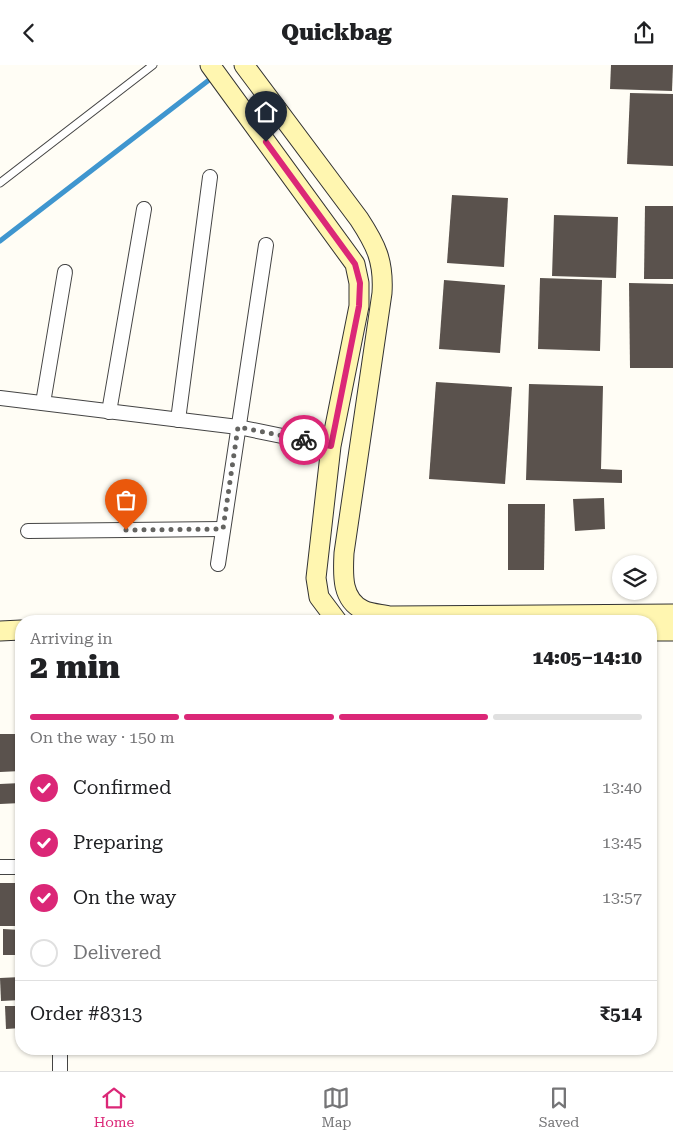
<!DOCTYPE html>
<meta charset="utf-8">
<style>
body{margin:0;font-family:"Roboto Serif",serif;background:#f2f2f2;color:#202124;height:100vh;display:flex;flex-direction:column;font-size:19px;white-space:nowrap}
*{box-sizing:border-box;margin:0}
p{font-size:16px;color:#757577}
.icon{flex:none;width:28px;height:28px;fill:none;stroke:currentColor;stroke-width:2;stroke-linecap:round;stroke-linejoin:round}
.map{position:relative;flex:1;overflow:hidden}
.drawer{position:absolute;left:15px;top:550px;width:642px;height:440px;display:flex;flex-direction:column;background:#fff;border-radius:20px;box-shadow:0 1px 4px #0004}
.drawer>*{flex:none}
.buttons{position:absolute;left:612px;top:490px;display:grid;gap:10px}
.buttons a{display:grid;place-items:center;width:45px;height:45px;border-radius:50%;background:#fff;box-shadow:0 1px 4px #0004;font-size:25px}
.pin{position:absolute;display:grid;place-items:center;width:42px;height:42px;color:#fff;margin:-51px -21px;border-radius:50% 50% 50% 0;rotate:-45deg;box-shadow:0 0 5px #0007}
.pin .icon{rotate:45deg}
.courier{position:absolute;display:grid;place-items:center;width:50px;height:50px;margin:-25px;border:4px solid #db2777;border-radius:50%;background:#fff;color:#222;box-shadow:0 1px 6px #0007}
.head em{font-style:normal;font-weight:800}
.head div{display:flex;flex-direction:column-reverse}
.head{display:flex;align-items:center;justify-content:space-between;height:85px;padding:0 15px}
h1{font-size:32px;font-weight:800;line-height:38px}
.bar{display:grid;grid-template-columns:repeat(4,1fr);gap:8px 5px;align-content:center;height:60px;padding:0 15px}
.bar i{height:6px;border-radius:4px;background:#e0e0e0}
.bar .selected{background:#db2777}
.bar p{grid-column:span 4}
.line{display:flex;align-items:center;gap:12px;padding:0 15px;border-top:1px solid #e0e0e0}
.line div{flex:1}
ol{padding:0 15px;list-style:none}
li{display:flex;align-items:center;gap:15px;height:55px}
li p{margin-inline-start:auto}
li .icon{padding:5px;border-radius:50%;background:#db2777;color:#fff;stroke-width:4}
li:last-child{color:#757577}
li i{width:28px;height:28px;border:2px solid #e0e0e0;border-radius:50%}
header{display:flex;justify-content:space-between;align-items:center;height:65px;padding:0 15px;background:#fff;font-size:22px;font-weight:800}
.dock{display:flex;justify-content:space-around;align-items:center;height:70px;border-top:1px solid #e0e0e0;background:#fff;font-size:14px;color:#757577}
.dock a{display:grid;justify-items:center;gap:2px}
.dock .selected{color:#db2777}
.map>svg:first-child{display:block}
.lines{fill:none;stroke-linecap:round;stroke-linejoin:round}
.stream{stroke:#3f96cf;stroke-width:5}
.building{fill:#5a524d}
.lane-casing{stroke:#444;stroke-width:9}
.street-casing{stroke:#444;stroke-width:16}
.secondary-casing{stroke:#333;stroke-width:21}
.lane{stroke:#fff;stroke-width:7}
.street{stroke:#fff;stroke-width:14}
.secondary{stroke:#fff6b0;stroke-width:19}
.done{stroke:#646461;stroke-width:5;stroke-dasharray:0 9}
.route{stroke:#db2777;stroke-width:6}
</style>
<header><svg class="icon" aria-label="back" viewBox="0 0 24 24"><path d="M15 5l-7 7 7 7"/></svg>Quickbag<svg class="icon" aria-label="share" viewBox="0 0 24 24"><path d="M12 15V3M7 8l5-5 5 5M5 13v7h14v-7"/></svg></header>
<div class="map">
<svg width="673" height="1006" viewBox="0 0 673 1006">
<rect width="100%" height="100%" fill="#fffdf5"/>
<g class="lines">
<!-- stream -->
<path class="stream" d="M0,176L209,15"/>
</g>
<!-- building -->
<g class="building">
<path d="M611,0H673L672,26L610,24Z"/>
<path d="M630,28L673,29V101L627,99Z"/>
<path d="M452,130L508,133L504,202L447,198Z"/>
<path d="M645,141H673V214H644Z"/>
<path d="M554,150L618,152L616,213L552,211Z"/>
<path d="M540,213L602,215L600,286L538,284Z"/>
<path d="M444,215L505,220L500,288L439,284Z"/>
<path d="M629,218L673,219V303H630Z"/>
<path d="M436,317L512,322L505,419L429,414Z"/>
<path d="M529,319L603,321L601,404L622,405V418L526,415Z"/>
<path d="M604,433L605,464L575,466L573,434Z"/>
<path d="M508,439H545L544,505H508Z"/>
<path d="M0,669H21V706L0,707Z"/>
<path d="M21,718V738L0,739V719Z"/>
<rect x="0" y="818" width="21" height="43"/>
<path d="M3,864L21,865V890H3Z"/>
<path d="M21,912V935L1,936L0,913Z"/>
<path d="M5,941H21V963L6,964Z"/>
</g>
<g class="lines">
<defs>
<path id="lane" d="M0,118L153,0"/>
<g id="street">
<path d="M0,333L238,362L331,381"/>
<path d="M43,338L65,207"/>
<path d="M109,347L144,144"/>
<path d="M178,355L210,112"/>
<path d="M28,466L223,464"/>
<path d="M218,499L266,180"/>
<path d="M0,802H21"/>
<path d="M60,984V1006"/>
</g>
<g id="secondary">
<path d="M210,0L355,199L359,218V241L331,381L316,513L319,532L337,556"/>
<path d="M244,0L359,154C376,180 384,196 382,228L344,488C343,509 341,534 363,545C371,549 382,549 390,551L673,549"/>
<path d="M0,566L21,565"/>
<path d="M651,566H673"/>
</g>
</defs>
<!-- lane casing -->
<use href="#lane" class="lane-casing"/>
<!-- street casing -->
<use href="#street" class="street-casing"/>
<!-- secondary casing -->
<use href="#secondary" class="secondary-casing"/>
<!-- lane -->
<use href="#lane" class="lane"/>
<!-- street -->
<use href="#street" class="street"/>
<!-- secondary -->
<use href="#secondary" class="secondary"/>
</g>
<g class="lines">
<!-- done -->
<path class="done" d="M126,465L223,464L238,362L304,375"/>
<!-- route -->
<path class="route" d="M266,77L355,199L360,218L359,241L331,381L304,375"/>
</g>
</svg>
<div class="buttons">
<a><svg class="icon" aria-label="layers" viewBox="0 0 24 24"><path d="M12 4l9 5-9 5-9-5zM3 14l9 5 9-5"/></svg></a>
</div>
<div class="pin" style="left:126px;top:465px;background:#ea580c"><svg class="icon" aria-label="bag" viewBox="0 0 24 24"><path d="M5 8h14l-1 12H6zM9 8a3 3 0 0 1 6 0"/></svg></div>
<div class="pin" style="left:266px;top:77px;background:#1f2937"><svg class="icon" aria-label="home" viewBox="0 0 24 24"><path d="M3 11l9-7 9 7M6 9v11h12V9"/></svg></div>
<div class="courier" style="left:304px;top:375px"><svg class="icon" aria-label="bike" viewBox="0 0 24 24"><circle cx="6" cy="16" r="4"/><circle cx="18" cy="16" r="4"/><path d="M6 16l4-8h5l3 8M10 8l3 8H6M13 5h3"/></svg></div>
<section class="drawer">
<div class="head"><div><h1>2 min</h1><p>Arriving in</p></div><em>14:05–14:10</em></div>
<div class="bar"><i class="selected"></i><i class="selected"></i><i class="selected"></i><i></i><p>On the way · 150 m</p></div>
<ol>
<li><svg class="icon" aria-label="check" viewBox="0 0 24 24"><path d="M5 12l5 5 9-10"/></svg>Confirmed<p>13:40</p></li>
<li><svg class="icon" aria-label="check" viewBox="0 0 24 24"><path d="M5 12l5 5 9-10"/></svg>Preparing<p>13:45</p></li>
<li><svg class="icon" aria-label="check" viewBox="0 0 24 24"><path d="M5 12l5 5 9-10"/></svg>On the way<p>13:57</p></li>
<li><i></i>Delivered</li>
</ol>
<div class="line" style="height:65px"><div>Order #8313</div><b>₹514</b></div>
</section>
</div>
<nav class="dock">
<a class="selected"><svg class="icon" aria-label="home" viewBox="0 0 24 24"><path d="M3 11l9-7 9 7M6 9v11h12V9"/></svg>Home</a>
<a><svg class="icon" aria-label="map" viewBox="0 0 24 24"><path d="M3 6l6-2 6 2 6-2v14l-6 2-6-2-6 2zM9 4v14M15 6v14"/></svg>Map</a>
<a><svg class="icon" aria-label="saved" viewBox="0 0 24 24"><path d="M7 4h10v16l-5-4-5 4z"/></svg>Saved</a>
</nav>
